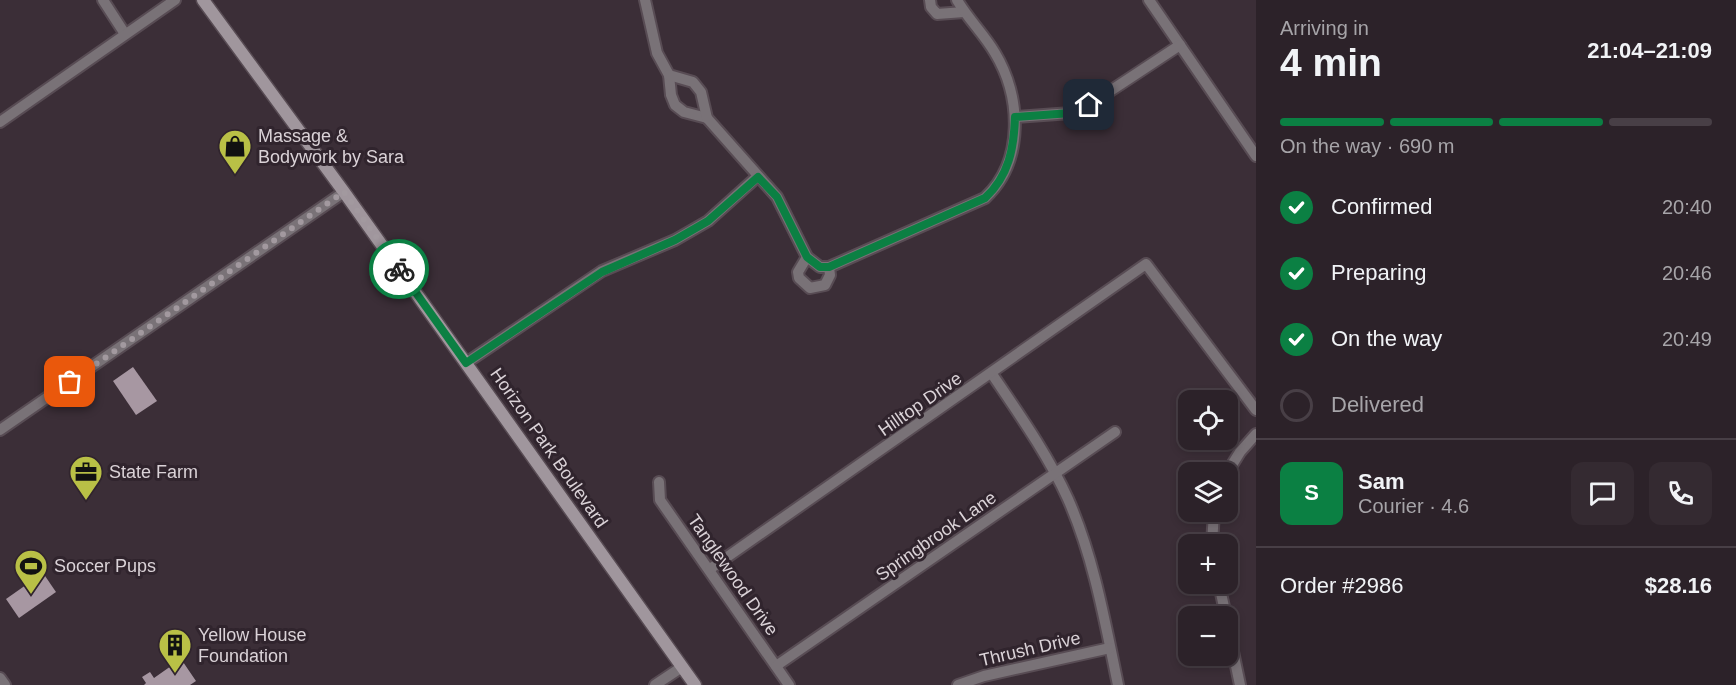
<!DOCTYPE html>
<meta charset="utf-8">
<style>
body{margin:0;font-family:Helvetica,sans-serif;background:#342a31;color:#f1f3f6;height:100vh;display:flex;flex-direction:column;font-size:22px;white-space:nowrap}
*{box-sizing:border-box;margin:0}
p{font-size:20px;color:#a6a4a8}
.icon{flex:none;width:33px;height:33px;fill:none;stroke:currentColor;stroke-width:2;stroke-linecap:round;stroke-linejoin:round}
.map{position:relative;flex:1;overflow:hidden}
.panel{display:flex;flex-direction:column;background:#2c2229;width:480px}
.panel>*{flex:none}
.buttons{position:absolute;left:1178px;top:390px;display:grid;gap:12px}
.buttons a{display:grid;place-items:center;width:60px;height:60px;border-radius:12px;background:#2c2229;box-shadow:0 3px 9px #0003,0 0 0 2px #483f46;font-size:30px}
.pin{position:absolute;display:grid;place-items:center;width:51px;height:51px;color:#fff;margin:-26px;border-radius:12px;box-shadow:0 3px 9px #0006}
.courier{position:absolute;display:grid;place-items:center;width:60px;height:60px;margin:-30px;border:4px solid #0b8043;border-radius:50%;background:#fff;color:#222;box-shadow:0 2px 8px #0007}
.headline em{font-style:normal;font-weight:600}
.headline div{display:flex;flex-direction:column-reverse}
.headline{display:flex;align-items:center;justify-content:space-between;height:102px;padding:0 24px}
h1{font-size:39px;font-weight:600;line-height:45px}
.bar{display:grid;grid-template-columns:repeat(4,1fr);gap:9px 6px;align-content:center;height:72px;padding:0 24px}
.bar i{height:8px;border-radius:4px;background:#483f46}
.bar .current{background:#0b8043}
.bar p{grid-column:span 4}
.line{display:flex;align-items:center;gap:15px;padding:0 24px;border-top:2px solid #483f46}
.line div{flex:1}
.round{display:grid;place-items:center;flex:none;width:63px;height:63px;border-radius:12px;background:#342a31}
ol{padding:0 24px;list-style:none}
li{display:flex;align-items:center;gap:18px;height:66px}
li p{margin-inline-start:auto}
li .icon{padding:6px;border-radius:50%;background:#0b8043;color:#fff;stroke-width:4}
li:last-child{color:#a6a4a8}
li i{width:33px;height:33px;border:3px solid #483f46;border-radius:50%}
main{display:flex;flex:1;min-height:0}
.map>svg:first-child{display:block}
.building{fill:#a797a2}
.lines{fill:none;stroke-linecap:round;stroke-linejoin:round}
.street-casing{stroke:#584c54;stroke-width:14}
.secondary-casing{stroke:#584c54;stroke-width:15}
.street{stroke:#797277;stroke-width:10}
.secondary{stroke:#a0969d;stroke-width:12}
.done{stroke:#a2999f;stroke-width:6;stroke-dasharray:0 10.8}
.route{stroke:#0b8043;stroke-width:8}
.labels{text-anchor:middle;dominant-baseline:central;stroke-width:6;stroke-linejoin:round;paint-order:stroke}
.poi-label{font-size:18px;fill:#dad2d7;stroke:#30242d;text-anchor:start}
.street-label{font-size:18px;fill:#dad2d7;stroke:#30242d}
</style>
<main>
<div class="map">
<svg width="1256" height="685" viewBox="0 0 1256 685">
<rect width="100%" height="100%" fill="#3b2e37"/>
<!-- building -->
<g class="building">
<path d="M133,367L157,401L136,415L113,381Z"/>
<path d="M43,573L56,592L19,618L6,599Z"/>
<path d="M181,659L196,681L190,685H144L146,683L142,677L150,672L154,678Z"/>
</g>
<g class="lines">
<defs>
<g id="street">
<path d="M103,0L125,34"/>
<path d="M645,0L657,53L669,75L671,95L675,105L684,112L707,118"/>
<path d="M930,0L931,7L937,14L964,12"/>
<path d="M1149,0L1256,156"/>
<path d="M669,75L693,82L701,92L707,118L777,197L807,257L820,267H829L985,198C1025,161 1021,96 995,53C984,34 968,19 957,0"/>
<path d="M1015,117L1071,113L1089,105L1180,45"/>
<path d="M0,122L175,0"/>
<path d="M807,257L798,272L799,278L810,288L825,285L830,275L829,267"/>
<path d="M466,363L602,271L675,240L708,221L757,177"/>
<path d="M992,374C1019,414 1048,455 1068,499C1094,558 1105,622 1118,685"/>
<path d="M0,430L344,192"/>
<path d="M1227,473L1240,452L1256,434"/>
<path d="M659,482L660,500L789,685"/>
<path d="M1212,544L1214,512"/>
<path d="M710,569L1146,264L1256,410"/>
<path d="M1219,584L1226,616"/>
<path d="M1227,623L1240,685"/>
<path d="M776,666L1115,432"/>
<path d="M0,678L5,685"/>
<path d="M655,685L682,667"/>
<path d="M958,685L984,676L1110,648"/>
</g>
<path id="secondary" d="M203,0L344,192L695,685"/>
</defs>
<!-- street casing -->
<use href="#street" class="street-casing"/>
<!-- secondary casing -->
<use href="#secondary" class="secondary-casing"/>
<!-- street -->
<use href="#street" class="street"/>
<!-- secondary -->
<use href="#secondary" class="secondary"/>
</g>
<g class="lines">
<!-- done -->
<path class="done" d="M70,382L344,192L399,269"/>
<!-- route -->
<path class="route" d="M399,269L466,363L602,272L675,240L708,221L758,177L777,197L807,257L820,267H829L985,198C1009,176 1014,148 1015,117L1071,113L1089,105"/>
</g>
<!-- icons -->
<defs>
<symbol id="shop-pin" viewBox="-11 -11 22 30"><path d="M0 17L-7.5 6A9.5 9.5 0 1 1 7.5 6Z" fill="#b9c046" stroke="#30242d"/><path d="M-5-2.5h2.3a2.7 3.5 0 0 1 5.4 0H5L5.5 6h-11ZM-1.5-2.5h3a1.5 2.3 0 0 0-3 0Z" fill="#111"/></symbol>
<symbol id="office-pin" viewBox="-11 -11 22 30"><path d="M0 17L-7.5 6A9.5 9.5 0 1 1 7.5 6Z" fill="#b9c046" stroke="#30242d"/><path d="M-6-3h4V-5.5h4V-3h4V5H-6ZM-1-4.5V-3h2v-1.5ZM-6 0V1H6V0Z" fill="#111"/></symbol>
<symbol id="stadium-pin" viewBox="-11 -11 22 30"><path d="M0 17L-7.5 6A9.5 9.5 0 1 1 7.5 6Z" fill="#b9c046" stroke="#30242d"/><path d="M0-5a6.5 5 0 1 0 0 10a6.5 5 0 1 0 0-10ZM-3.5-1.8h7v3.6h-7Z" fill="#111"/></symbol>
<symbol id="building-pin" viewBox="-11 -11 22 30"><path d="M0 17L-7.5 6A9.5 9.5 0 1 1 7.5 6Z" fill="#b9c046" stroke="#30242d"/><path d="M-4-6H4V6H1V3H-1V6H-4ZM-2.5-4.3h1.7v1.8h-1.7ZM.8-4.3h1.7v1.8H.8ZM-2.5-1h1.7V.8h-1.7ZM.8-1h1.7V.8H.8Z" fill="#111"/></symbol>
</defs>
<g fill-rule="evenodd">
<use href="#shop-pin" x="216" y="127" width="38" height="52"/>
<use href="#office-pin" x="67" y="453" width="38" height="52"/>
<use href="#stadium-pin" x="12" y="547" width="38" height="52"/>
<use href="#building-pin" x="156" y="626" width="38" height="52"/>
</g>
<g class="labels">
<!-- poi labels -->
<g class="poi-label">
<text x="258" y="136">Massage &amp;<tspan x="258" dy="21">Bodywork by Sara</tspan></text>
<text x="109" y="472">State Farm</text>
<text x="54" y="566">Soccer Pups</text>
<text x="198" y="635">Yellow House<tspan x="198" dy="21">Foundation</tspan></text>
</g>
<!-- street labels -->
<g class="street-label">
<text transform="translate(920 404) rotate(-35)">Hilltop Drive</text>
<text transform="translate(549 448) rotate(55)">Horizon Park Boulevard</text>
<text transform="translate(936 536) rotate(-35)">Springbrook Lane</text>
<text transform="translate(733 575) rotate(55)">Tanglewood Drive</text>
<text transform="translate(1030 649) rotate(-13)">Thrush Drive</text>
</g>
</g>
</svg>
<div class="buttons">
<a><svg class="icon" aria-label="locate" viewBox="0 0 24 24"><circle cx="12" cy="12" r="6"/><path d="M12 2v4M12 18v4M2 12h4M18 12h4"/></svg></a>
<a><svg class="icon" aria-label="layers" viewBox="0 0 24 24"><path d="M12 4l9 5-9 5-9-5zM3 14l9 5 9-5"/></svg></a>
<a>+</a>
<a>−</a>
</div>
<div class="pin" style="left:70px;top:382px;background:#ea580c"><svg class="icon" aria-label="bag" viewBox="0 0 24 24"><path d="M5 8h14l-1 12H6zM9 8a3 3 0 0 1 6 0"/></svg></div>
<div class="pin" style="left:1089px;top:105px;background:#1f2937"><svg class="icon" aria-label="home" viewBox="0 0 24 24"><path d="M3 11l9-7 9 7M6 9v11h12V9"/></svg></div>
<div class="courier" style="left:399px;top:269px"><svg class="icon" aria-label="bike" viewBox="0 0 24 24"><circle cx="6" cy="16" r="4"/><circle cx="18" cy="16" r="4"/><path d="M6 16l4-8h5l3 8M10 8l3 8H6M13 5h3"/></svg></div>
</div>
<section class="panel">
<div class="headline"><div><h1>4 min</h1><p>Arriving in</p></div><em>21:04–21:09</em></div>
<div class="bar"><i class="current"></i><i class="current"></i><i class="current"></i><i></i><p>On the way · 690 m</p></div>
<ol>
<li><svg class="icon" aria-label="check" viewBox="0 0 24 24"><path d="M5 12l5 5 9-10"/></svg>Confirmed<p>20:40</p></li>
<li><svg class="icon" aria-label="check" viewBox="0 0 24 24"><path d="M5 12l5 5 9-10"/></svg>Preparing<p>20:46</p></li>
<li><svg class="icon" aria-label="check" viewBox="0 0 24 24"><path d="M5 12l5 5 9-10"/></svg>On the way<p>20:49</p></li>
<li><i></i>Delivered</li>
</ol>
<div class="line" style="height:108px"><b class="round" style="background:#0b8043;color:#fff">S</b><div><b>Sam</b><p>Courier · 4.6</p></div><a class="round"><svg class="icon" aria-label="chat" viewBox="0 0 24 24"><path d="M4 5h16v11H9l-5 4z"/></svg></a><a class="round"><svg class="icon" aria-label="phone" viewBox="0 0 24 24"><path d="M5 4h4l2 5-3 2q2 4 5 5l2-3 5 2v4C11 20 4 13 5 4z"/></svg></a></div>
<div class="line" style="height:78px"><div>Order #2986</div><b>$28.16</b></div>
</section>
</main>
